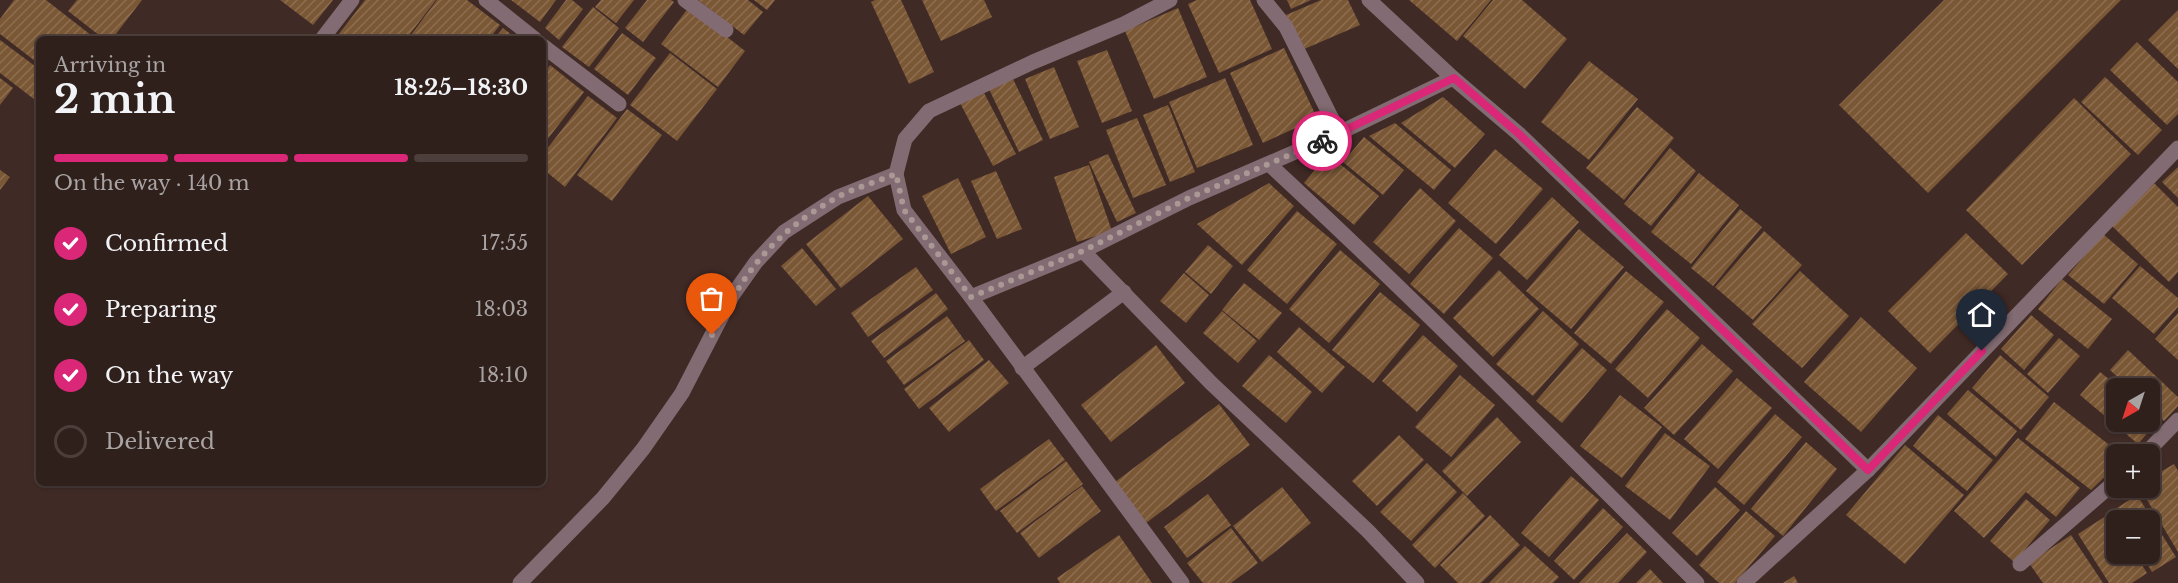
<!DOCTYPE html>
<meta charset="utf-8">
<style>
body{margin:0;font-family:"Libre Baskerville",serif;background:#382825;color:#f1f3f6;height:100vh;display:flex;flex-direction:column;font-size:22px;white-space:nowrap}
*{box-sizing:border-box;margin:0}
p{font-size:20px;color:#a8a3a3}
.icon{flex:none;width:33px;height:33px;fill:none;stroke:currentColor;stroke-width:2;stroke-linecap:round;stroke-linejoin:round}
.map{position:relative;flex:1;overflow:hidden}
.side{position:absolute;left:36px;top:36px;width:510px;height:450px;display:flex;flex-direction:column;background:#30201c;border-radius:9px;box-shadow:0 2px 4px #0004,0 0 0 2px #4b3e3b}
.side>*{flex:none}
.needle{width:39px;rotate:219deg}
.controls{position:absolute;left:2106px;top:378px;display:grid;gap:12px}
.controls a{display:grid;place-items:center;width:54px;height:54px;border-radius:9px;background:#30201c;box-shadow:0 2px 4px #0004,0 0 0 2px #4b3e3b;font-size:30px}
.pin{position:absolute;display:grid;place-items:center;width:51px;height:51px;color:#fff;margin:-62px -26px;border-radius:50% 50% 50% 0;rotate:-45deg;box-shadow:0 0 6px #0007}
.pin .icon{rotate:45deg}
.courier{position:absolute;display:grid;place-items:center;width:60px;height:60px;margin:-30px;border:4px solid #db2777;border-radius:50%;background:#fff;color:#222;box-shadow:0 2px 8px #0007}
.summary em{font-style:normal;font-weight:800}
.summary div{display:flex;flex-direction:column-reverse}
.summary{display:flex;align-items:center;justify-content:space-between;height:102px;padding:0 18px}
h1{font-size:39px;font-weight:800;line-height:45px}
.bar{display:grid;grid-template-columns:repeat(4,1fr);gap:9px 6px;align-content:center;height:72px;padding:0 18px}
.bar i{height:8px;border-radius:4px;background:#4b3e3b}
.bar .selected{background:#db2777}
.bar p{grid-column:span 4}
ol{padding:0 18px;list-style:none}
li{display:flex;align-items:center;gap:18px;height:66px}
li p{margin-inline-start:auto}
li .icon{padding:6px;border-radius:50%;background:#db2777;color:#fff;stroke-width:4}
li:last-child{color:#a8a3a3}
li i{width:33px;height:33px;border:3px solid #4b3e3b;border-radius:50%}
.map>svg:first-child{display:block}
.building{fill:url(#building-hatch)}
.lines{fill:none;stroke-linecap:round;stroke-linejoin:round}
.minor{stroke:#826b72;stroke-width:15}
.done{stroke:#aa9895;stroke-width:6;stroke-dasharray:0 10.8}
.route{stroke:#db2777;stroke-width:8}
</style>
<div class="map">
<svg width="2178" height="583" viewBox="0 0 2178 583">
<defs>
<pattern id="building-hatch" width="6" height="6" patternUnits="userSpaceOnUse" patternTransform="scale(1.5)"><rect width="6" height="6" fill="#7a5735"/><path d="M-1 1l2-2M0 6l6-6M5 7l2-2" fill="none" stroke="#8d6e51"/></pattern>
</defs>
<rect width="100%" height="100%" fill="#402a26"/>
<!-- building -->
<g class="building">
<path d="M14,0H46L96,39H39V64L0,34V19Z"/>
<path d="M77,0H142L112,39H104L68,11Z"/>
<path d="M280,0H333L313,25Z"/>
<path d="M365,0H436L406,39H335Z"/>
<path d="M437,0H467L500,25L489,39H408Z"/>
<path d="M511,0H556L540,22Z"/>
<path d="M566,0H572L583,9L559,40L545,28Z"/>
<path d="M601,0H634L616,23L595,7Z"/>
<path d="M647,0H671L674,2L643,42L625,28Z"/>
<path d="M698,0H748L763,12L744,35Z"/>
<path d="M754,0H775L767,10Z"/>
<path d="M875,0H901L934,72L909,84L871,2Z"/>
<path d="M922,0H984L992,17L941,41Z"/>
<path d="M1197,0H1250L1272,49L1219,73L1188,4Z"/>
<path d="M1287,0H1311L1291,9Z"/>
<path d="M1321,0H1348L1360,25L1302,50L1286,15Z"/>
<path d="M1409,0H1491L1457,41Z"/>
<path d="M1493,0H1522L1567,39L1525,89L1463,36Z"/>
<path d="M1944,0H2121L1928,193L1839,105Z"/>
<path d="M593,7L619,28L589,67L562,47Z"/>
<path d="M689,7L745,51L718,87L661,44Z"/>
<path d="M1178,8L1207,77L1154,99L1125,31Z"/>
<path d="M2178,10V69L2148,40Z"/>
<path d="M503,28L517,39H494Z"/>
<path d="M622,33L656,58L628,95L594,69Z"/>
<path d="M0,40L39,69V103L0,73Z"/>
<path d="M2137,42L2178,82V114L2167,125L2110,70Z"/>
<path d="M1284,48L1317,118L1263,143L1230,73Z"/>
<path d="M1107,50L1132,111L1102,123L1077,61Z"/>
<path d="M670,53L717,89L677,141L630,105Z"/>
<path d="M1589,61L1638,99L1589,160L1541,122Z"/>
<path d="M550,65L584,92L543,145V75Z"/>
<path d="M1054,67L1079,127L1050,139L1025,79Z"/>
<path d="M1012,77L1043,140L1019,152L989,89Z"/>
<path d="M2105,77L2162,130L2138,155L2081,102Z"/>
<path d="M0,78L13,88L0,105Z"/>
<path d="M1225,78L1253,145L1197,168L1169,102Z"/>
<path d="M983,91L1016,154L993,166L960,103Z"/>
<path d="M588,96L617,118L565,187L543,169V154Z"/>
<path d="M1443,97L1485,134L1455,168L1401,123Z"/>
<path d="M2074,98L2131,154L2022,265L1966,210Z"/>
<path d="M1168,105L1195,172L1170,182L1143,115Z"/>
<path d="M1637,107L1674,138L1624,200L1586,168Z"/>
<path d="M627,109L662,135L612,201L577,175Z"/>
<path d="M1137,118L1166,185L1133,198L1106,130Z"/>
<path d="M1395,123L1451,170L1434,190L1369,136Z"/>
<path d="M1364,137L1404,170L1383,195L1343,162Z"/>
<path d="M1670,148L1696,171L1651,226L1624,204Z"/>
<path d="M1495,149L1543,189L1496,244L1448,203Z"/>
<path d="M1108,154L1136,213L1117,222L1089,162Z"/>
<path d="M1328,154L1379,196L1354,225L1304,183Z"/>
<path d="M1089,165L1112,231L1077,242L1054,177Z"/>
<path d="M2178,167V198L2162,182Z"/>
<path d="M0,170L10,177L0,190Z"/>
<path d="M996,171L1022,229L997,239L971,181Z"/>
<path d="M1699,173L1739,205L1691,264L1651,232Z"/>
<path d="M958,178L986,237L951,254L922,196Z"/>
<path d="M2153,182L2178,207V272L2169,282L2111,225Z"/>
<path d="M1269,183L1294,206L1242,265L1197,224Z"/>
<path d="M1420,188L1456,221L1409,274L1373,242Z"/>
<path d="M868,196L903,239L841,288L806,244Z"/>
<path d="M1552,197L1579,222L1527,280L1499,255Z"/>
<path d="M1740,209L1762,227L1713,286L1691,268Z"/>
<path d="M1297,211L1337,244L1287,304L1247,270Z"/>
<path d="M1459,228L1493,258L1444,314L1410,284Z"/>
<path d="M1579,229L1624,267L1571,329L1526,291Z"/>
<path d="M1764,231L1802,265L1753,320L1715,287Z"/>
<path d="M1966,233L2008,274L1930,353L1888,311Z"/>
<path d="M2103,234L2138,264L2104,304L2068,275Z"/>
<path d="M1208,245L1233,266L1211,294L1185,272Z"/>
<path d="M802,248L836,289L816,306L781,266Z"/>
<path d="M1340,250L1380,284L1329,343L1289,309Z"/>
<path d="M2140,266L2178,298V307L2154,334L2112,298Z"/>
<path d="M916,267L933,290L868,337L851,313Z"/>
<path d="M1499,270L1539,309L1493,357L1453,318Z"/>
<path d="M1626,271L1664,302L1611,364L1574,333Z"/>
<path d="M1800,271L1849,316L1802,368L1752,324Z"/>
<path d="M1184,273L1209,295L1186,323L1160,301Z"/>
<path d="M2062,279L2112,319L2088,349L2038,309Z"/>
<path d="M1244,283L1282,313L1259,340L1222,310Z"/>
<path d="M1380,292L1420,325L1373,383L1332,350Z"/>
<path d="M936,293L948,309L884,358L871,341Z"/>
<path d="M1667,309L1700,338L1648,398L1615,369Z"/>
<path d="M1222,311L1257,341L1238,363L1203,333Z"/>
<path d="M1543,311L1579,344L1533,396L1496,364Z"/>
<path d="M2178,313V360L2155,339Z"/>
<path d="M2031,315L2054,335L2024,370L2001,349Z"/>
<path d="M947,316L965,341L904,385L886,361Z"/>
<path d="M1861,317L1917,368L1861,432L1804,382Z"/>
<path d="M1299,327L1345,367L1322,393L1277,352Z"/>
<path d="M1423,335L1458,366L1417,412L1382,381Z"/>
<path d="M2059,338L2080,356L2048,393L2027,374Z"/>
<path d="M969,340L984,360L919,409L904,389Z"/>
<path d="M1702,344L1733,371L1674,435L1644,408Z"/>
<path d="M1156,345L1185,383L1111,442L1081,405Z"/>
<path d="M1582,348L1607,370L1562,423L1536,401Z"/>
<path d="M2128,350L2178,397V406L2164,421L2150,407V388H2129L2110,370Z"/>
<path d="M1269,355L1312,392L1286,423L1242,386Z"/>
<path d="M2000,355L2049,397L2021,430L1972,388Z"/>
<path d="M989,360L1009,383L949,432L929,408Z"/>
<path d="M2100,372L2120,388H2116V422H2150V414L2158,421L2138,444L2080,395Z"/>
<path d="M1460,375L1495,405L1451,457L1415,427Z"/>
<path d="M1737,378L1772,408L1718,469L1684,439Z"/>
<path d="M1968,390L2017,431L1996,457L1947,414Z"/>
<path d="M1620,395L1662,427L1622,478L1580,446Z"/>
<path d="M2054,402L2121,454H2116V466L2091,490L2025,439Z"/>
<path d="M1219,404L1250,445L1146,523L1115,482Z"/>
<path d="M1775,414L1802,437L1744,505L1717,482Z"/>
<path d="M1938,415L1993,460L1967,491L1913,446Z"/>
<path d="M1497,417L1521,442L1467,496L1442,471Z"/>
<path d="M1665,433L1710,466L1670,520L1625,486Z"/>
<path d="M1399,435L1424,460L1377,506L1352,481Z"/>
<path d="M2018,438L2080,488L2056,517L2026,492L1984,538L1954,511Z"/>
<path d="M1049,439L1065,460L996,511L980,489Z"/>
<path d="M1806,442L1837,469L1783,536L1751,509Z"/>
<path d="M1905,445L1964,495L1905,564L1846,515Z"/>
<path d="M1066,461L1083,484L1017,533L1000,511Z"/>
<path d="M1427,463L1457,492L1411,541L1380,512Z"/>
<path d="M2174,464L2178,471V552L2140,488H2150V478Z"/>
<path d="M1571,476L1599,500L1549,557L1521,533Z"/>
<path d="M1082,486L1101,511L1039,558L1020,533Z"/>
<path d="M1282,487L1311,523L1262,562L1233,526Z"/>
<path d="M1715,487L1740,510L1697,556L1672,533Z"/>
<path d="M1463,493L1485,516L1435,568L1412,545Z"/>
<path d="M1208,494L1231,525L1187,558L1164,527Z"/>
<path d="M2137,495L2176,557L2152,572L2141,554H2150V520H2120L2114,510Z"/>
<path d="M2026,499L2050,520L2014,562L1990,541Z"/>
<path d="M1603,508L1623,527L1574,580L1554,561Z"/>
<path d="M1746,511L1775,536L1735,583H1719L1699,565Z"/>
<path d="M2109,514L2116,525V554H2135L2147,573L2132,583H2109L2078,534Z"/>
<path d="M1490,515L1520,545L1481,583H1458L1440,565Z"/>
<path d="M1231,528L1258,563L1231,583H1203L1187,563Z"/>
<path d="M1627,533L1647,552L1618,583H1579Z"/>
<path d="M1119,535L1152,583H1060L1057,578Z"/>
<path d="M2071,535L2103,583H2043L2029,563Z"/>
<path d="M1525,546L1559,577L1553,583H1489Z"/>
<path d="M1650,569L1663,583H1636Z"/>
<path d="M1794,576L1798,583H1783Z"/>
</g>
<g class="lines">
<!-- minor -->
<g class="minor">
<path d="M486,0L535,39"/>
<path d="M685,0L726,30"/>
<path d="M1170,0L1124,24L1033,62L929,111L905,139L896,174L904,210L971,297L1182,583"/>
<path d="M1369,0L1453,78L1519,134L1868,470"/>
<path d="M322,39L352,0"/>
<path d="M543,46L619,104"/>
<path d="M1339,133L1453,78"/>
<path d="M1269,164C1416,300 1556,442 1697,583"/>
<path d="M1083,251L1211,383L1368,531L1417,583"/>
<path d="M971,297L1083,251L1189,198L1339,133L1286,27L1264,0"/>
<path d="M1022,368L1124,292"/>
<path d="M2145,454L2178,420"/>
<path d="M2020,564L2116,481"/>
<path d="M520,583L603,498L643,449L682,393L732,296L756,262L784,232L838,197L896,174"/>
<path d="M1744,583L1868,470L2178,148"/>
</g>
</g>
<g class="lines">
<!-- done -->
<path class="done" d="M712,335C746,270 771,235 836,198C854,188 876,182 896,174L904,210L971,297L1083,251L1189,198L1322,141"/>
<!-- route -->
<path class="route" d="M1322,141L1454,78L1519,134L1868,470L1982,351"/>
</g>
</svg>
<div class="controls">
<a><svg class="needle" viewBox="-14 -14 28 28"><path d="M0-13l5 13h-10z" fill="#e53935"/><path d="M0 13l5-13h-10z" fill="#a8a3a3"/></svg></a>
<a>+</a>
<a>−</a>
</div>
<div class="pin" style="left:712px;top:335px;background:#ea580c"><svg class="icon" aria-label="bag" viewBox="0 0 24 24"><path d="M5 8h14l-1 12H6zM9 8a3 3 0 0 1 6 0"/></svg></div>
<div class="pin" style="left:1982px;top:351px;background:#1f2937"><svg class="icon" aria-label="home" viewBox="0 0 24 24"><path d="M3 11l9-7 9 7M6 9v11h12V9"/></svg></div>
<div class="courier" style="left:1322px;top:141px"><svg class="icon" aria-label="bike" viewBox="0 0 24 24"><circle cx="6" cy="16" r="4"/><circle cx="18" cy="16" r="4"/><path d="M6 16l4-8h5l3 8M10 8l3 8H6M13 5h3"/></svg></div>
<section class="side">
<div class="summary"><div><h1>2 min</h1><p>Arriving in</p></div><em>18:25–18:30</em></div>
<div class="bar"><i class="selected"></i><i class="selected"></i><i class="selected"></i><i></i><p>On the way · 140 m</p></div>
<ol>
<li><svg class="icon" aria-label="check" viewBox="0 0 24 24"><path d="M5 12l5 5 9-10"/></svg>Confirmed<p>17:55</p></li>
<li><svg class="icon" aria-label="check" viewBox="0 0 24 24"><path d="M5 12l5 5 9-10"/></svg>Preparing<p>18:03</p></li>
<li><svg class="icon" aria-label="check" viewBox="0 0 24 24"><path d="M5 12l5 5 9-10"/></svg>On the way<p>18:10</p></li>
<li><i></i>Delivered</li>
</ol>
</section>
</div>
